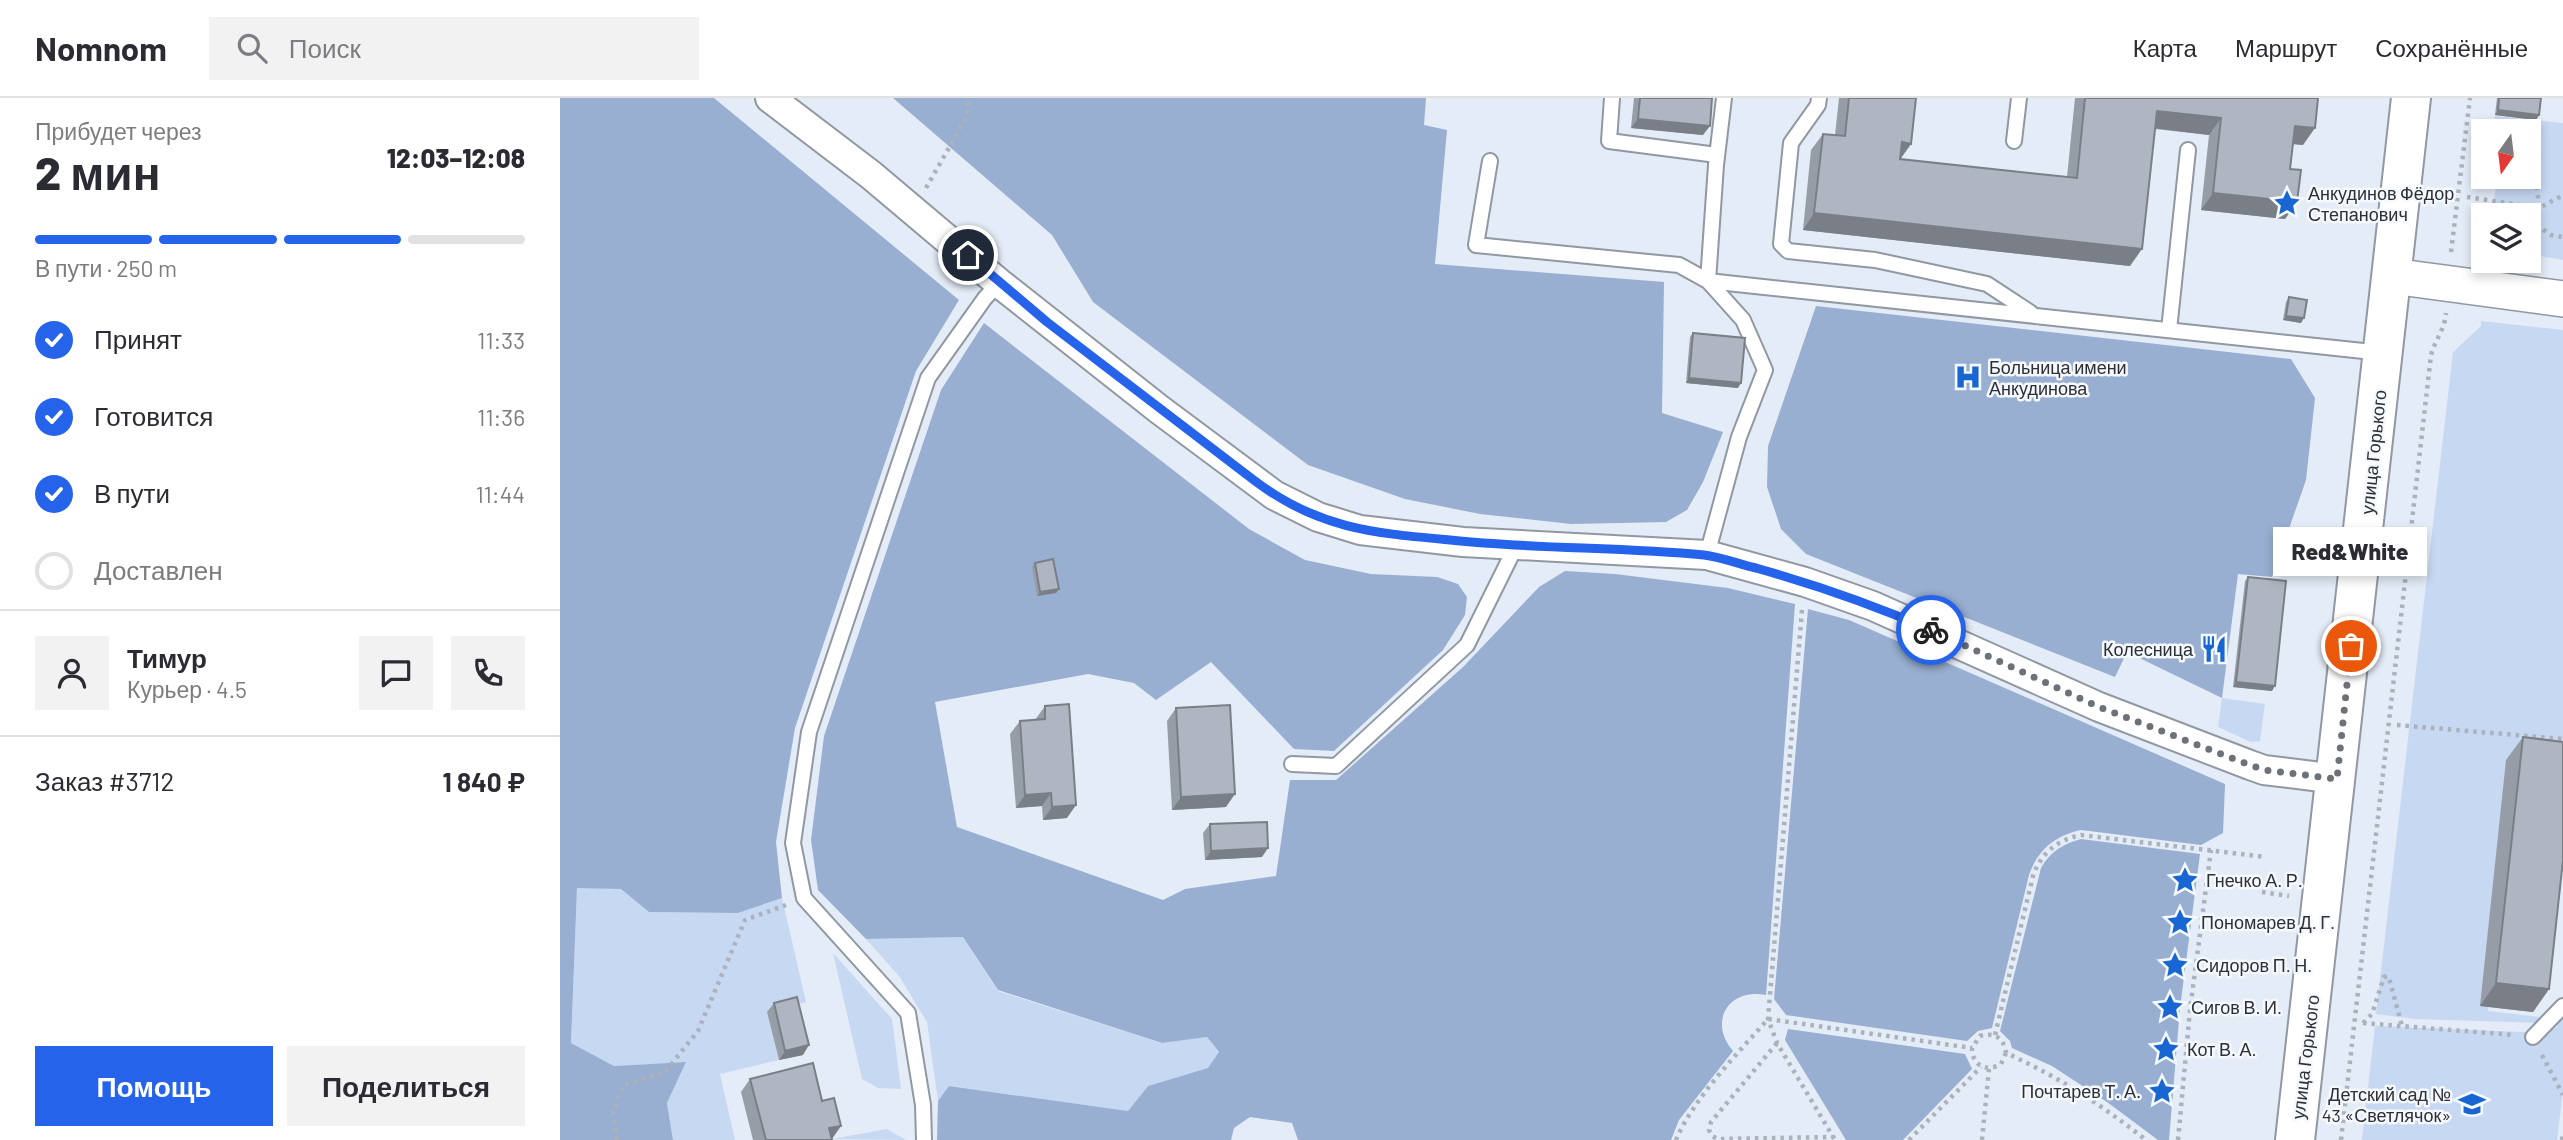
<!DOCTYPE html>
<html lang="ru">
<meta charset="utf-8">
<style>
body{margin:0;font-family:Barlow,sans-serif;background:#f2f2f3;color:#2b2b33;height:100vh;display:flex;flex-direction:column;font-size:26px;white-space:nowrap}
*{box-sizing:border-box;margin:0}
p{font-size:23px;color:#7c7c81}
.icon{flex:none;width:38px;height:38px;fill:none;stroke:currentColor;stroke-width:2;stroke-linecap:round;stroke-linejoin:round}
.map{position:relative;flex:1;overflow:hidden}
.sheet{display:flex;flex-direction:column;background:#fff;width:560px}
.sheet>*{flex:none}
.needle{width:46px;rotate:194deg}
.controls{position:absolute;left:1911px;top:21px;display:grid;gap:14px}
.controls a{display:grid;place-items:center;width:70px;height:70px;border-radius:0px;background:#fff;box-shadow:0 4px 10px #0003;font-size:35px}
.pin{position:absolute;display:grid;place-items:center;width:60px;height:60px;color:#fff;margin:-30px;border:4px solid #fff;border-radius:50%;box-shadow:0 2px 7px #0007}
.courier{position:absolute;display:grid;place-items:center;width:70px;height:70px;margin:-35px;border:5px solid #2563eb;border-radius:50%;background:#fff;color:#222;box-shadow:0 2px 9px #0007}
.bubble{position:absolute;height:49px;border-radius:0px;background:#fff;box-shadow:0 4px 10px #0003;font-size:23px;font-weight:800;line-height:49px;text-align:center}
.summary em{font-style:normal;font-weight:800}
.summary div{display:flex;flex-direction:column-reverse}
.summary{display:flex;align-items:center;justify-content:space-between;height:119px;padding:0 35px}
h1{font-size:46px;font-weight:800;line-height:52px}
.bar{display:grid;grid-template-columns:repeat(4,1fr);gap:10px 7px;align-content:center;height:84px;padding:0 35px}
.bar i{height:9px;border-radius:5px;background:#e1e1e2}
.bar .on{background:#2563eb}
.bar p{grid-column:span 4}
.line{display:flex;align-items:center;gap:18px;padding:0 35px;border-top:2px solid #e1e1e2}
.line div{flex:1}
.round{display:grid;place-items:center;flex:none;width:74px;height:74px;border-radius:0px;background:#f2f2f3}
ol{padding:0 35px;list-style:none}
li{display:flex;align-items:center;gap:21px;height:77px}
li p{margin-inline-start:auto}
li .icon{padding:7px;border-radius:50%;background:#2563eb;color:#fff;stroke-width:4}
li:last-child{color:#7c7c81}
li i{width:38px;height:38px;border:4px solid #e1e1e2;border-radius:50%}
.action{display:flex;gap:14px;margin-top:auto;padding:14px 35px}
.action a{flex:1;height:80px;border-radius:0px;background:#2563eb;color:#fff;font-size:28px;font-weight:800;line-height:80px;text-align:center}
.action a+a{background:#f2f2f3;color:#2b2b33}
header{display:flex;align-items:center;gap:42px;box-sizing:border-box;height:98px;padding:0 35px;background:#fff;border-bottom:2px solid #e1e1e2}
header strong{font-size:33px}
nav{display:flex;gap:38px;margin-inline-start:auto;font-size:24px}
.search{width:490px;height:63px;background:#f2f2f3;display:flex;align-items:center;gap:18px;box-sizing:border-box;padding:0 24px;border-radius:0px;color:#7c7c81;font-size:26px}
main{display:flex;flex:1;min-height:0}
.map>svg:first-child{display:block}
.green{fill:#c7d8f2}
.forest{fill:#98afd1}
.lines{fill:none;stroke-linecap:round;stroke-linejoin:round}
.service-casing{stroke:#9198a2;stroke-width:18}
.minor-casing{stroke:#9198a2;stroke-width:32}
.tertiary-casing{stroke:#9198a2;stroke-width:38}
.secondary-casing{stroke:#9198a2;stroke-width:42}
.path{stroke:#abb2bb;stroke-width:4.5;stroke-dasharray:3.5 5;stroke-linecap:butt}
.service{stroke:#fff;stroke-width:14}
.minor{stroke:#fff;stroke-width:28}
.tertiary{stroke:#fff;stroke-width:35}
.secondary{stroke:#fff;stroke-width:38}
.wall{fill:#969da6}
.shaded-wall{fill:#7a7f87}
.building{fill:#afb6c1;stroke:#7a7f87;stroke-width:2}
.done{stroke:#6d7278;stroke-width:7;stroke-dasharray:0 12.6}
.route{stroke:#2563eb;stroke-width:9}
.labels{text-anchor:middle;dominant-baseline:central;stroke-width:5;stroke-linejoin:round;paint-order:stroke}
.poi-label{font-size:18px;fill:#2d3034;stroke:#f5f8fd;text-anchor:start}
.street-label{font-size:18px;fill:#2d3034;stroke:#f5f8fd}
</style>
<header>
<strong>Nomnom</strong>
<div class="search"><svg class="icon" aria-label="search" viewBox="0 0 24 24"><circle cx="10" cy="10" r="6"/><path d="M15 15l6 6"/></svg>Поиск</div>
<nav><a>Карта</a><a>Маршрут</a><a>Сохранённые</a></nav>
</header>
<main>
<section class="sheet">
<div class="summary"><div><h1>2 мин</h1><p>Прибудет через</p></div><em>12:03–12:08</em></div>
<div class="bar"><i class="on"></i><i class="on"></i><i class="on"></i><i></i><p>В пути · 250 m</p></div>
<ol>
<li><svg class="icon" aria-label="check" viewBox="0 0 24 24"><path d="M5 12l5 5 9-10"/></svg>Принят<p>11:33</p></li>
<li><svg class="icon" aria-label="check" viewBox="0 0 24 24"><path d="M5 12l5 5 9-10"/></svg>Готовится<p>11:36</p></li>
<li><svg class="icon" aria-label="check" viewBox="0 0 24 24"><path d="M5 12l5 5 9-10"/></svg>В пути<p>11:44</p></li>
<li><i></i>Доставлен</li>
</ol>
<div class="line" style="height:126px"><a class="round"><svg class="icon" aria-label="person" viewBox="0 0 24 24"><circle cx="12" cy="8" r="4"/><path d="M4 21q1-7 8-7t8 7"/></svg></a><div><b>Тимур</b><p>Курьер · 4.5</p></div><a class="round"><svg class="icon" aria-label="chat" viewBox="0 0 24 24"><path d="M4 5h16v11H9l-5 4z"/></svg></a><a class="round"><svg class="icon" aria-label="phone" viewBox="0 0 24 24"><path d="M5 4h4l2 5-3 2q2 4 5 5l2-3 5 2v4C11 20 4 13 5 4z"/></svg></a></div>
<div class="line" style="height:91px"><div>Заказ #3712</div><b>1 840 ₽</b></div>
<div class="action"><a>Помощь</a><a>Поделиться</a></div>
</section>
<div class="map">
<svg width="2003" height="1042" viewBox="0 0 2003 1042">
<rect width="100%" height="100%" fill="#e4ecf7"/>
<!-- green -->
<g class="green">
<path d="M1934,18L2003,25V162L1969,156V117H1932L1937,79H1969V33H1940Z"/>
<path d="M1921,223L2003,232V664L1954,660L1928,913L1988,920L1989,911L1992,912L1986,925L1856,921L1816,916L1893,254L1921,228Z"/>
<path d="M1662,600L1705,606L1700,643L1691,644L1658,629Z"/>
<path d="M17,789L61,791L89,814L178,815L222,800L246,904L207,914L219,962L160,976L175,1042H113L107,1005L126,964L54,968L11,945Z"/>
<path d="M403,839L438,893L601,945L647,939L659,955L649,970L588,988L568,1013L390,988L378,1003L367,924L339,878L306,841Z"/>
<path d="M273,855L332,921L341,991L318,990L302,981Z"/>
<path d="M2001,912H2003V993L1997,1042H1802L1815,928L1986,935L1997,929Z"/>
<path d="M327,1031L346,1042L272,1041Z"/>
</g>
<!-- forest -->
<g class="forest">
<path d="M0,0H154L399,202L356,273L235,630L216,744L222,800L178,815L89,814L61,791L17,790L11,945L54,968L126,964L107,1005L113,1042H0Z"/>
<path d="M333,0H866L864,27L887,32L875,166L1104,184L1102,315L1163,334L1143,384L1127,412L1106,424L1011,426L920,416L845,401L748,367L533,204L492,137Z"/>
<path d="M1256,208L1731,261L1755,300L1746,382L1712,479L1678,476L1662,600L1567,554L1555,579L1246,456L1221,431L1207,389L1208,348Z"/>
<path d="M424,225L689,431L745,462L811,476L877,479L898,486L907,499L905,517L883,552L774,653L734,651L651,564L596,602L574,585L528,576L375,604L397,729L603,802L625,791L716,778L730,682H776L903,569L979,489L1005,473L1055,476L1168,490L1235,506L1206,897C1168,890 1148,924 1173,953L1119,1022L1111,1042H738L732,1025L690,1019L674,1030L671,1042H377L378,1003L389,988L568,1013L588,988L648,970L659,954L647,939L602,945L438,892L403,839L306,841L258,792L251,742L264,638L381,292Z"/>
<path d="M1248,511L1289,522L1665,686L1663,735L1641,747L1521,732C1494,738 1478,752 1469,777L1432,930L1418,933L1407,943L1226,917L1214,901Z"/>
<path d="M1521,741L1640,756L1620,910L1609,1042H1598L1547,1004L1492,968L1452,950L1450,943L1440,933L1481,770C1491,753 1503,746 1521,741Z"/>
<path d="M1228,931L1405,956L1412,971L1343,1042H1286L1225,942Z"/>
</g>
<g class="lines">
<defs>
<g id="service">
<path d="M1052,0L1049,43L1157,57"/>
<path d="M1164,0L1156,67L1148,183L1822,255"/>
<path d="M1259,0L1258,7L1231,45L1221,146L1228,153L1315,162L1427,186L1471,215"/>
<path d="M1454,43L1459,0"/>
<path d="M930,63L916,147L1119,167L1148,183L1183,222L1205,272L1179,339L1147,457"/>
<path d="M1609,232L1628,52"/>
<path d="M732,666L776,668L907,547L956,448"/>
<path d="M1973,939L2003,908"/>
<path d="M364,1042L363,1007L348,915L244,800L233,745L249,634L368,280L425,200L439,185"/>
</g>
<path id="minor" d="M210,0L311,77L439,185L600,312L714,397L758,419L800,432L903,444L1147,457L1245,484L1313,508L1539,609L1690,667L1704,672L1777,681"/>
<path id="tertiary" d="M1832,178L2003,201"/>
<path id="secondary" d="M1735,1042L1851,0"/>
</defs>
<!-- service casing -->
<use href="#service" class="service-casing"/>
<!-- minor casing -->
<use href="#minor" class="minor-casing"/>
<!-- tertiary casing -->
<use href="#tertiary" class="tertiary-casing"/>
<!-- secondary casing -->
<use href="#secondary" class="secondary-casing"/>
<!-- path -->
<g class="path">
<path d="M366,90L406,20L410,0"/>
<path d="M1907,99L1979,110L2003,97"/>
<path d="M1976,127L1991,137L2003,139"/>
<path d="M1969,141L1976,127L1979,110L1976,78L1979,55"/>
<path d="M1917,153L1923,155"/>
<path d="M1891,154L1910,0"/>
<path d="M1242,512L1208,921L1217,945L1275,1042"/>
<path d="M1837,627L2003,641"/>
<path d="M1702,794L1729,798"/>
<path d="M1803,925L1954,937"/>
<path d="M1803,925L1812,916L1824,879L1827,878L1829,880L1842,928"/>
<path d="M1435,937L1473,778C1481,755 1497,742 1521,737L1706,759"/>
<path d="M1217,945L1151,1024L1149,1032L1152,1038L1158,1041L1273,1039"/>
<path d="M1446,955L1441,966C1426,975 1412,967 1412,950L1420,938C1435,934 1444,940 1446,955C1499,979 1540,1006 1586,1042"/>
<path d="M1982,957L2003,997"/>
<path d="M57,1042L53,1015L63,987L105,974L138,933L185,822L226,807"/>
<path d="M1116,1042C1133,1001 1178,955 1208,921L1412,950"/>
<path d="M1349,1042L1421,969"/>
<path d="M1422,1042L1429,971"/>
<path d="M1618,1042L1630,912L1651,752"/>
<path d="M1781,1042L1871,257C1875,242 1885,231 1886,215"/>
<path d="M2002,1042L2003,1035"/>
</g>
<!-- service -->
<use href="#service" class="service"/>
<!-- minor -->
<use href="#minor" class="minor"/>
<!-- tertiary -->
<use href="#tertiary" class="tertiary"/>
<!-- secondary -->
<use href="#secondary" class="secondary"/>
</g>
<!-- wall -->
<g class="wall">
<path d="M1074,0H1152L1143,37L1071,30Z"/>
<path d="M1279,0H1356L1351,46L1340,61L1507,79L1515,0H1758L1743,47L1733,46L1730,71L1737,104L1725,121L1641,112L1649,37L1595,31L1570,168L1243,132L1251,52L1263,36L1275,37Z"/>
<path d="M1937,0H1981L1979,17L1976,22L1935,17Z"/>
<path d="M1729,199L1741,225L1723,222L1726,204Z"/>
<path d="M1133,235L1178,290L1126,285L1130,239Z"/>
<path d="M475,465L496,495L477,498L472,469Z"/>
<path d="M1688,479L1712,593L1673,589L1685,483Z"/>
<path d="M485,608L507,720L483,722L482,708L456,710L450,636L460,623L475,622Z"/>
<path d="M616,610L666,709L612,712L607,623Z"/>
<path d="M1963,639L1989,891L1973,914L1920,908L1946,662Z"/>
<path d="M650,726L702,759L645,762L643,735Z"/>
<path d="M214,905L243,957L219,962L207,914Z"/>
<path d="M190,981L272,1041V1042H193L181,994Z"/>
</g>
<!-- shaded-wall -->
<g class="shaded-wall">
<path d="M1938,12L1979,17L1976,22L1935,17Z"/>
<path d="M1597,13L1661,20L1649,37L1585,29Z"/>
<path d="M1078,21L1150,28L1143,37L1071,30Z"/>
<path d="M1735,28L1755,30L1743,47L1723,45Z"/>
<path d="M1342,44L1351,46L1339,63Z"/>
<path d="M1653,95L1737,104L1725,121L1641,112Z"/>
<path d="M1254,115L1582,151L1570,168L1243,132Z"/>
<path d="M1726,218L1744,220L1741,225L1723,222Z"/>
<path d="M1129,280L1181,285L1178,290L1126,285Z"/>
<path d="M499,491L496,495L477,498L480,494Z"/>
<path d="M1676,584L1715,588L1712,593L1673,589Z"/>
<path d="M491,695L482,708L456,710L465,697Z"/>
<path d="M675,696L666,709L612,712L621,699Z"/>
<path d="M516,707L507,720L483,722L492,709Z"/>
<path d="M708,750L702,759L645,762L651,753Z"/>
<path d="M1936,885L1989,891L1973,914L1920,908Z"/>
<path d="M249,947L243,957L219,962L225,953Z"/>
<path d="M281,1028L272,1041L269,1030Z"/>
</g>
<!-- building -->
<g class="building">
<path d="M1080,0H1152L1150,28L1078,21Z"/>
<path d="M1289,0H1356L1351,46L1342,44L1340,61L1517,80L1525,0H1758L1755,30L1735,28L1730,71L1741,72L1737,104L1653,95L1661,20L1597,13L1582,151L1254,115L1263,36L1285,38Z"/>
<path d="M1939,0H1981L1979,17L1938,12Z"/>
<path d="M1729,199L1747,202L1744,220L1726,218Z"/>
<path d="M1133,235L1185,240L1181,285L1129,280Z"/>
<path d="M493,461L499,491L480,494L475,465Z"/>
<path d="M1688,479L1726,483L1715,588L1676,584Z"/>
<path d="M509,606L516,707L492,709L491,695L465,697L460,623L485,621V608Z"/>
<path d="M670,607L675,696L621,699L616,610Z"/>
<path d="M1963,639L2003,644V762L1989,891L1936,885Z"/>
<path d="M707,724L708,750L651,753L650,726Z"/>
<path d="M237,899L249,947L225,953L214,905Z"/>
<path d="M253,965L262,1003L274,1000L281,1028L269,1030L272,1042H206L190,981Z"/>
</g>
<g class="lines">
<!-- done -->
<path class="done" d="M1371,532L1539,609L1690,667L1704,672L1777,681L1791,548"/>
<!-- route -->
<path class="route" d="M408,157L487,224L695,383C759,431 814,435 890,442C974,451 1060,449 1144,457C1161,459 1179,466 1196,470C1256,487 1314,507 1371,532"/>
</g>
<!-- icons -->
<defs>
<symbol id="sight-bare" viewBox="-9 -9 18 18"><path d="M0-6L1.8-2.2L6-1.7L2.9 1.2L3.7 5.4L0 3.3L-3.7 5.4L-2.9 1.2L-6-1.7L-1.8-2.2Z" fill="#1766d1" stroke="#f5f8fd" stroke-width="2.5" paint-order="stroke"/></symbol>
<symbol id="hospital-bare" viewBox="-9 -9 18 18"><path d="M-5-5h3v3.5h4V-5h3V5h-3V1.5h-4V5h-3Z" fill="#1766d1" stroke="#f5f8fd" stroke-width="2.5" paint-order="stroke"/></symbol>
<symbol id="restaurant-bare" viewBox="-9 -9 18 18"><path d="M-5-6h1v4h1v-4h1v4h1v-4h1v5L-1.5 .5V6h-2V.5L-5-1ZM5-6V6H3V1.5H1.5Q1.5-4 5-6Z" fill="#1766d1" stroke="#f5f8fd" stroke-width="2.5" paint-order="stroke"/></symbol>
<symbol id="school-bare" viewBox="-9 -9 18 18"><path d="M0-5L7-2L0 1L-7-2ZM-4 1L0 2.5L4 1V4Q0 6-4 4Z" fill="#1766d1" stroke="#f5f8fd" stroke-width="2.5" paint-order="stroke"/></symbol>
</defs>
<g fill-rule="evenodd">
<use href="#sight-bare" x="1708" y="86" width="38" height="38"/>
<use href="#hospital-bare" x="1389" y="260" width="38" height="38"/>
<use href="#restaurant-bare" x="1635" y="532" width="38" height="38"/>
<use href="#sight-bare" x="1606" y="763" width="38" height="38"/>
<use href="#sight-bare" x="1601" y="805" width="38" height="38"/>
<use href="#sight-bare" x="1596" y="848" width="38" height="38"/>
<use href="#sight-bare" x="1591" y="890" width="38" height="38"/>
<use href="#sight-bare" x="1587" y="932" width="38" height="38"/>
<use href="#sight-bare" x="1583" y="974" width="38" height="38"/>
<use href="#school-bare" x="1893" y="987" width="38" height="38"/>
</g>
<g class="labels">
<!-- poi labels -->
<g class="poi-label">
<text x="1748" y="95">Анкудинов Фёдор<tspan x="1748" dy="21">Степанович</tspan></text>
<text x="1429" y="269">Больница имени<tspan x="1429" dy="21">Анкудинова</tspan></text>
<text x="1633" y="551" text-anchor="end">Колесница</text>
<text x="1646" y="782">Гнечко А. Р.</text>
<text x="1641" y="824">Пономарев Д. Г.</text>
<text x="1636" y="867">Сидоров П. Н.</text>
<text x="1631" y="909">Сигов В. И.</text>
<text x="1627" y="951">Кот В. А.</text>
<text x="1581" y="993" text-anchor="end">Почтарев Т. А.</text>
<text x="1891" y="996" text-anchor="end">Детский сад №<tspan x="1891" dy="21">43 «Светлячок»</tspan></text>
</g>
<!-- street labels -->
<g class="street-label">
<text transform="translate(1813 354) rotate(-84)">улица Горького</text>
<text transform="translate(1745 959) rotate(-83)">улица Горького</text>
</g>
</g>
</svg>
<div class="controls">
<a><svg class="needle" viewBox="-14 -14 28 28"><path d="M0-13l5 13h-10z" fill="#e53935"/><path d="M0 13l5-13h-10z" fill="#7c7c81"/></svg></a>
<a><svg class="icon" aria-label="layers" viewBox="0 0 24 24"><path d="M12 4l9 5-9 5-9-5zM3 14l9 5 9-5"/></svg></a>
</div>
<div class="pin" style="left:1791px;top:548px;background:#ea580c"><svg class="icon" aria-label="bag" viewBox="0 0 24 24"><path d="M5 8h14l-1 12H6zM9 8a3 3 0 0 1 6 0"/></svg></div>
<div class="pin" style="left:408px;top:157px;background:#1f2937"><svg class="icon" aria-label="home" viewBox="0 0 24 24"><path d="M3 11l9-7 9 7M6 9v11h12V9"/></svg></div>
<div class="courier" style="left:1371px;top:532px"><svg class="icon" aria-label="bike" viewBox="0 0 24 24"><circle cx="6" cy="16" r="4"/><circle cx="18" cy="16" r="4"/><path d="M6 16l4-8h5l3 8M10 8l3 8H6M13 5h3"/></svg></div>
<div class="bubble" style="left:1713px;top:429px;width:154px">Red&amp;White</div>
</div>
</main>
